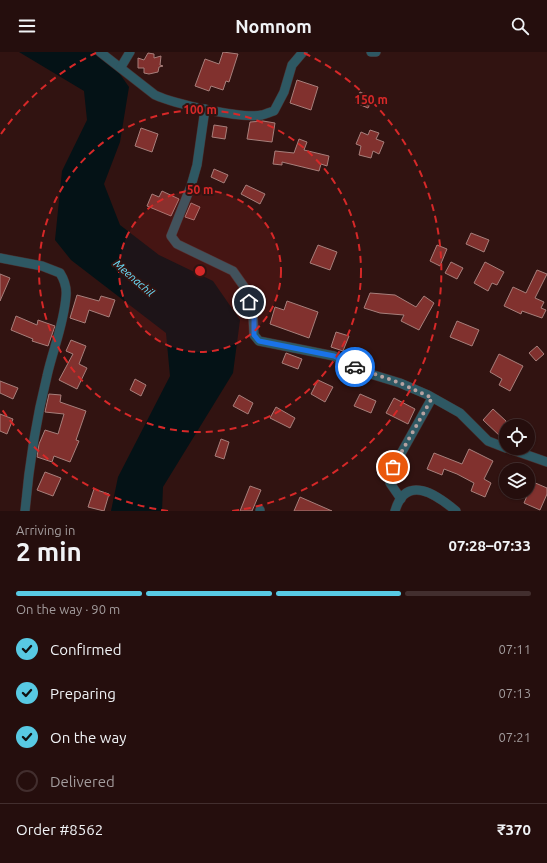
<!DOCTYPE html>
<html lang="en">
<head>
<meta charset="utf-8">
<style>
  body { margin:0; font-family:Ubuntu,sans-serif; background:#2d1716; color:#f1f3f6; height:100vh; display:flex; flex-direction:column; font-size:15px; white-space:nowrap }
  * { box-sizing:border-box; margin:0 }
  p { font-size:13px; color:#a39c9d }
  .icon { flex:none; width:22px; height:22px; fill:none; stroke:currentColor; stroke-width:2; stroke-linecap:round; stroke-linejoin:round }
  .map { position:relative; height:459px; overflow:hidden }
  .details { display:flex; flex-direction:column; background:#250e0d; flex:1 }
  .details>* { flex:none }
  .controls { position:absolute; left:499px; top:367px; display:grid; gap:8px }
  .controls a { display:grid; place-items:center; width:36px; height:36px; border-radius:50%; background:#250e0d; box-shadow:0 1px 3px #0004,0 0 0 1px #422e2e; font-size:20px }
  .pin { position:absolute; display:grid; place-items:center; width:34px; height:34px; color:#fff; margin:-17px; border:2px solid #fff; border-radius:50%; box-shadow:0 1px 4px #0007 }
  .courier { position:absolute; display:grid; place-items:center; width:40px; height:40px; margin:-20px; border:3px solid #1a73e8; border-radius:50%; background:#fff; color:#222; box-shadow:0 1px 5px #0007 }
  .headline em { font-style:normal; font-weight:700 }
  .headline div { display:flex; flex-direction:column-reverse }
  .headline { display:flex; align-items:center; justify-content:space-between; height:68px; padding:0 16px }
  h1 { font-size:26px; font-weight:700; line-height:30px }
  .bar { display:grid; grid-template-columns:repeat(4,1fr); gap:6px 4px; align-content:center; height:48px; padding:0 16px }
  .bar i { height:5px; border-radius:3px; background:#422e2e }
  .bar .selected { background:#58c9e3 }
  .bar p { grid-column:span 4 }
  .line { display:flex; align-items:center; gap:10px; padding:0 16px; border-top:1px solid #422e2e }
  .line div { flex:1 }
  ol { padding:0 16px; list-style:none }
  li { display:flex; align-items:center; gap:12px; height:44px }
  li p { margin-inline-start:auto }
  li .icon { padding:4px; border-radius:50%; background:#58c9e3; color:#111; stroke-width:4 }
  li:last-child { color:#a39c9d }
  li i { width:22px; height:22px; border:2px solid #422e2e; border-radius:50% }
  header { display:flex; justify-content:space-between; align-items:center; height:52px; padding:0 16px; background:#250e0d; font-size:18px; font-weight:700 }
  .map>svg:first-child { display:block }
  .water { fill:#041216 }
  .building { fill:#81312e; stroke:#a77f7b }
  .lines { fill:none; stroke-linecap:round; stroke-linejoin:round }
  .street-casing { stroke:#492d2c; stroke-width:10 }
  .street { stroke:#2e5863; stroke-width:9 }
  .done { stroke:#b6a2a1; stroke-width:4; stroke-dasharray:0 7.2 }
  .route { stroke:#1a73e8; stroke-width:5 }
  .ring { fill:none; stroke:#d62828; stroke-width:2; stroke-dasharray:7 5 }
  .labels { text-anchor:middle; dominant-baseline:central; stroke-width:4; stroke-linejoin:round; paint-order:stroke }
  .water-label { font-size:11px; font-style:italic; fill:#6be2ff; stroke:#311311 }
  .centre { fill:#d62828; stroke:#311311; stroke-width:2 }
  .ring-label { font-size:12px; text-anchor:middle; font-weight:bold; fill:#d62828; stroke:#311311; stroke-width:4; stroke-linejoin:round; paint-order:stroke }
</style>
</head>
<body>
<header><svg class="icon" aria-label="menu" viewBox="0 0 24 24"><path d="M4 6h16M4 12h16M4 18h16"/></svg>Nomnom<svg class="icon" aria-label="search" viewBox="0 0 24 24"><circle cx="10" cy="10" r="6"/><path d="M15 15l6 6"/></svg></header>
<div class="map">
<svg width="547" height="459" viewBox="0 0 547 459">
  <rect width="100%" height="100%" fill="#311311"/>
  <path class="water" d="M 19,0 L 94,0 L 113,12 L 129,35 L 120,90 L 104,132 L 120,173 L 159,203 L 213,229 L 240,268 L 233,321 L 163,435 L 162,459 L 111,459 L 118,425 L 170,324 L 166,281 L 71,208 L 55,188 L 62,119 L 87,68 L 84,39 Z"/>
  <g class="building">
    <path d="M 223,0 L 238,2 L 229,30 L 226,29 L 223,38 L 211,34 L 209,39 L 195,34 L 205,7 L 219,12 Z"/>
    <path d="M 148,1 L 154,2 L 154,6 L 161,4 L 160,13 L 163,14 L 159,15 L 158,20 L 149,22 L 144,21 L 144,16 L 138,16 L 138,6 L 144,8 Z"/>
    <path d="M 297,28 L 318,35 L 311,58 L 290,51 Z"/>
    <path d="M 360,40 L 373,46 L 368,56 L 356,51 Z"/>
    <path d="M 263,69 L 275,71 L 272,90 L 247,87 L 250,70 Z"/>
    <path d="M 214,73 L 227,75 L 225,87 L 212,85 Z"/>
    <path d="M 141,76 L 158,82 L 152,100 L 135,94 Z"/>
    <path d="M 370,78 L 379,81 L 376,87 L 384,90 L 379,102 L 373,99 L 371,106 L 359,103 L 361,94 L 356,92 L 361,80 L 368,83 Z"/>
    <path d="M 299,87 L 307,90 L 304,98 L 329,104 L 327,114 L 321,112 L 319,119 L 282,110 L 282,113 L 273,112 L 275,99 L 294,101 Z"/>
    <path d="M 214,117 L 228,123 L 224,131 L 211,125 Z"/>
    <path d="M 246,133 L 265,142 L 260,152 L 241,142 Z"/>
    <path d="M 162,139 L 179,147 L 171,164 L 147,154 L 152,142 L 159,145 Z"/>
    <path d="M 191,151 L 200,155 L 194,168 L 185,165 Z"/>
    <path d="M 471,181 L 489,188 L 484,200 L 466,192 Z"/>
    <path d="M 318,193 L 337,200 L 330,218 L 310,211 Z"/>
    <path d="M 437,193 L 447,197 L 440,214 L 430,209 Z"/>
    <path d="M 451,210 L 463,216 L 457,227 L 445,221 Z"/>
    <path d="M 485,210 L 504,220 L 497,233 L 492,231 L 488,239 L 474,231 Z"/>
    <path d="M 537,218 L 547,222 L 535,246 L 544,250 L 541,256 L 546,258 L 542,266 L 522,259 L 521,262 L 504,254 L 513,235 L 526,241 Z"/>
    <path d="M 0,222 L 10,226 L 0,249 Z"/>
    <path d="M 370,241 L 395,243 L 416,255 L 424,244 L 434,251 L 419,278 L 401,269 L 404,263 L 380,261 L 364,256 Z"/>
    <path d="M 77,243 L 99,249 L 101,244 L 115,248 L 109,265 L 89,258 L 85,271 L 70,266 Z"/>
    <path d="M 287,249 L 318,260 L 309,286 L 270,272 L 275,255 L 284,258 Z"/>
    <path d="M 16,264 L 37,273 L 38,268 L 55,274 L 48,294 L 32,289 L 33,287 L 11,278 Z"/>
    <path d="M 457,269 L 479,278 L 472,294 L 450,285 Z"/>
    <path d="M 336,280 L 349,284 L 343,299 L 331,295 Z"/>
    <path d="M 71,288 L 86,294 L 79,312 L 87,316 L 77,337 L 59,328 L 73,302 L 66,299 Z"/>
    <path d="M 537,294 L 544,302 L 536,309 L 529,301 Z"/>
    <path d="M 286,301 L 302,307 L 298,317 L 282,311 Z"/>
    <path d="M 499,302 L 523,314 L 510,339 L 499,333 L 502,327 L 490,320 Z"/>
    <path d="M 135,327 L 146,333 L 141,344 L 130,338 Z"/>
    <path d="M 318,328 L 333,335 L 325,350 L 311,342 Z"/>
    <path d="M 0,329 L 18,336 L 13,347 L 0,341 Z"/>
    <path d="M 49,342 L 61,343 L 60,350 L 86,359 L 76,388 L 79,389 L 70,410 L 54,404 L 52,410 L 37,405 L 39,392 L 45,378 L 58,382 L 64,362 L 45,360 Z"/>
    <path d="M 360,342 L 376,349 L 371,361 L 354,354 Z"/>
    <path d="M 239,343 L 253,351 L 248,362 L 233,354 Z"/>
    <path d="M 394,346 L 415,357 L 408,372 L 386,361 Z"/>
    <path d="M 276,355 L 295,366 L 290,376 L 270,366 Z"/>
    <path d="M 493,357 L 506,369 L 506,379 L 501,385 L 483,368 Z"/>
    <path d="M 0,362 L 13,367 L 7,382 L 0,379 Z"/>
    <path d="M 221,387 L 229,390 L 224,407 L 215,404 Z"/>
    <path d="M 469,397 L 493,409 L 484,427 L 491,431 L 485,445 L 471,439 L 474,431 L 457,422 L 444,417 L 442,423 L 427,417 L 434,401 L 462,412 Z"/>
    <path d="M 45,420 L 61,426 L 53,444 L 37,438 Z"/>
    <path d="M 533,430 L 547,436 L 547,442 L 540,458 L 524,451 Z"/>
    <path d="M 250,434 L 261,438 L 252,459 L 240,459 Z"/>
    <path d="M 94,437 L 109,442 L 104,459 L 88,455 Z"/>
    <path d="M 300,445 L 332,459 L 294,459 Z"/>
  </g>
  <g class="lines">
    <g class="street-casing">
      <g id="street">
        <path d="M 100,0 L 155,43 C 175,52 241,67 262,63 C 266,62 270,60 274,59 L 284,40 L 292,13 L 303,0"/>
        <path d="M 371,0 L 376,0"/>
        <path d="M 121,15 L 130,0"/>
        <path d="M 205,57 L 197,113 L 191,134 L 171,184 L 177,192 L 233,219 L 245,236 L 253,265 L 254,283 L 259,289 L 334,304 L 364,320 L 400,331 L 428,343 L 460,361 L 488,389 L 506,396"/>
        <path d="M 0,206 L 42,214 L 60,221 C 65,229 67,235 66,244 C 64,272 53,297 47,324 C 36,368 29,414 25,459"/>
        <path d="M 507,396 L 547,410"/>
        <path d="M 401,447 L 390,431 L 389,423 L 432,346"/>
        <path d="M 260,458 L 260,459"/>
        <path d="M 395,459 C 406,421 437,443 456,459"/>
      </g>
    </g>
    <use href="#street" class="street"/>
  </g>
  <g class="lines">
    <path class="done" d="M 355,315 L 400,331 L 432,346 L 393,415"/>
    <path class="route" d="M 249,250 L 254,265 L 254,283 L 259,289 L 334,304 L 355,315"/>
  </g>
  <circle cx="200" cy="219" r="81" fill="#d62828" fill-opacity=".12"/>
  <g class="ring">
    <circle cx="200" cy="219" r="81"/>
    <circle cx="200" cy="219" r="161"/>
    <path d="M168 459A242 242 0 0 1 1 356M1 82A242 242 0 0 1 96 1M304 1A242 242 0 0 1 232 459"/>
  </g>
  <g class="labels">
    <g class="water-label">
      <text transform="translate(134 226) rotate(41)">Meenachil</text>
    </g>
  </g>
  <circle cx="200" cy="219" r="6" class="centre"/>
  <g class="ring-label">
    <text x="371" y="52">150 m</text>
    <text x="200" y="62">100 m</text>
    <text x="200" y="142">50 m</text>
  </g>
</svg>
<div class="controls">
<a><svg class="icon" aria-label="locate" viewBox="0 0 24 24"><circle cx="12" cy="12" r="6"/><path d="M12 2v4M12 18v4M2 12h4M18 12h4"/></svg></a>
<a><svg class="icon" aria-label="layers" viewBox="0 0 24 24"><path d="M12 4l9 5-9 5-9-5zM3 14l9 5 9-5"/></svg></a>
</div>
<div class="pin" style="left:393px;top:415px;background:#ea580c"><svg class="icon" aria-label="bag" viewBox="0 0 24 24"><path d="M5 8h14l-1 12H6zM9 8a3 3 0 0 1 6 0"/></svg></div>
<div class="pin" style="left:249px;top:250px;background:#1f2937"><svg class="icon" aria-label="home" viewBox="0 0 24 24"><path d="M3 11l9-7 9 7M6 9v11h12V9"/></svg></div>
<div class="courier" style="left:355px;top:315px"><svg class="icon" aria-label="car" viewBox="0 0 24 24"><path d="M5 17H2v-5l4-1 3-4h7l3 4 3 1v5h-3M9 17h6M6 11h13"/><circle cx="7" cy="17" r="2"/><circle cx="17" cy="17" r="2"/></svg></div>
</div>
<section class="details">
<div class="headline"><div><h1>2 min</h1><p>Arriving in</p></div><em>07:28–07:33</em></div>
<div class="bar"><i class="selected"></i><i class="selected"></i><i class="selected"></i><i></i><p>On the way · 90 m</p></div>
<ol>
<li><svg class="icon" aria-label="check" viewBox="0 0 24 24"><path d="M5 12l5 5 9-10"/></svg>Confirmed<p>07:11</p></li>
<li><svg class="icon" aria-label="check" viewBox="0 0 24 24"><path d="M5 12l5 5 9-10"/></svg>Preparing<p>07:13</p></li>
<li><svg class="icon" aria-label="check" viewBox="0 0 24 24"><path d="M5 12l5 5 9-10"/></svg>On the way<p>07:21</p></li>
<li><i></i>Delivered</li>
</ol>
<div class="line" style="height:52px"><div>Order #8562</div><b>₹370</b></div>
</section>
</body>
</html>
